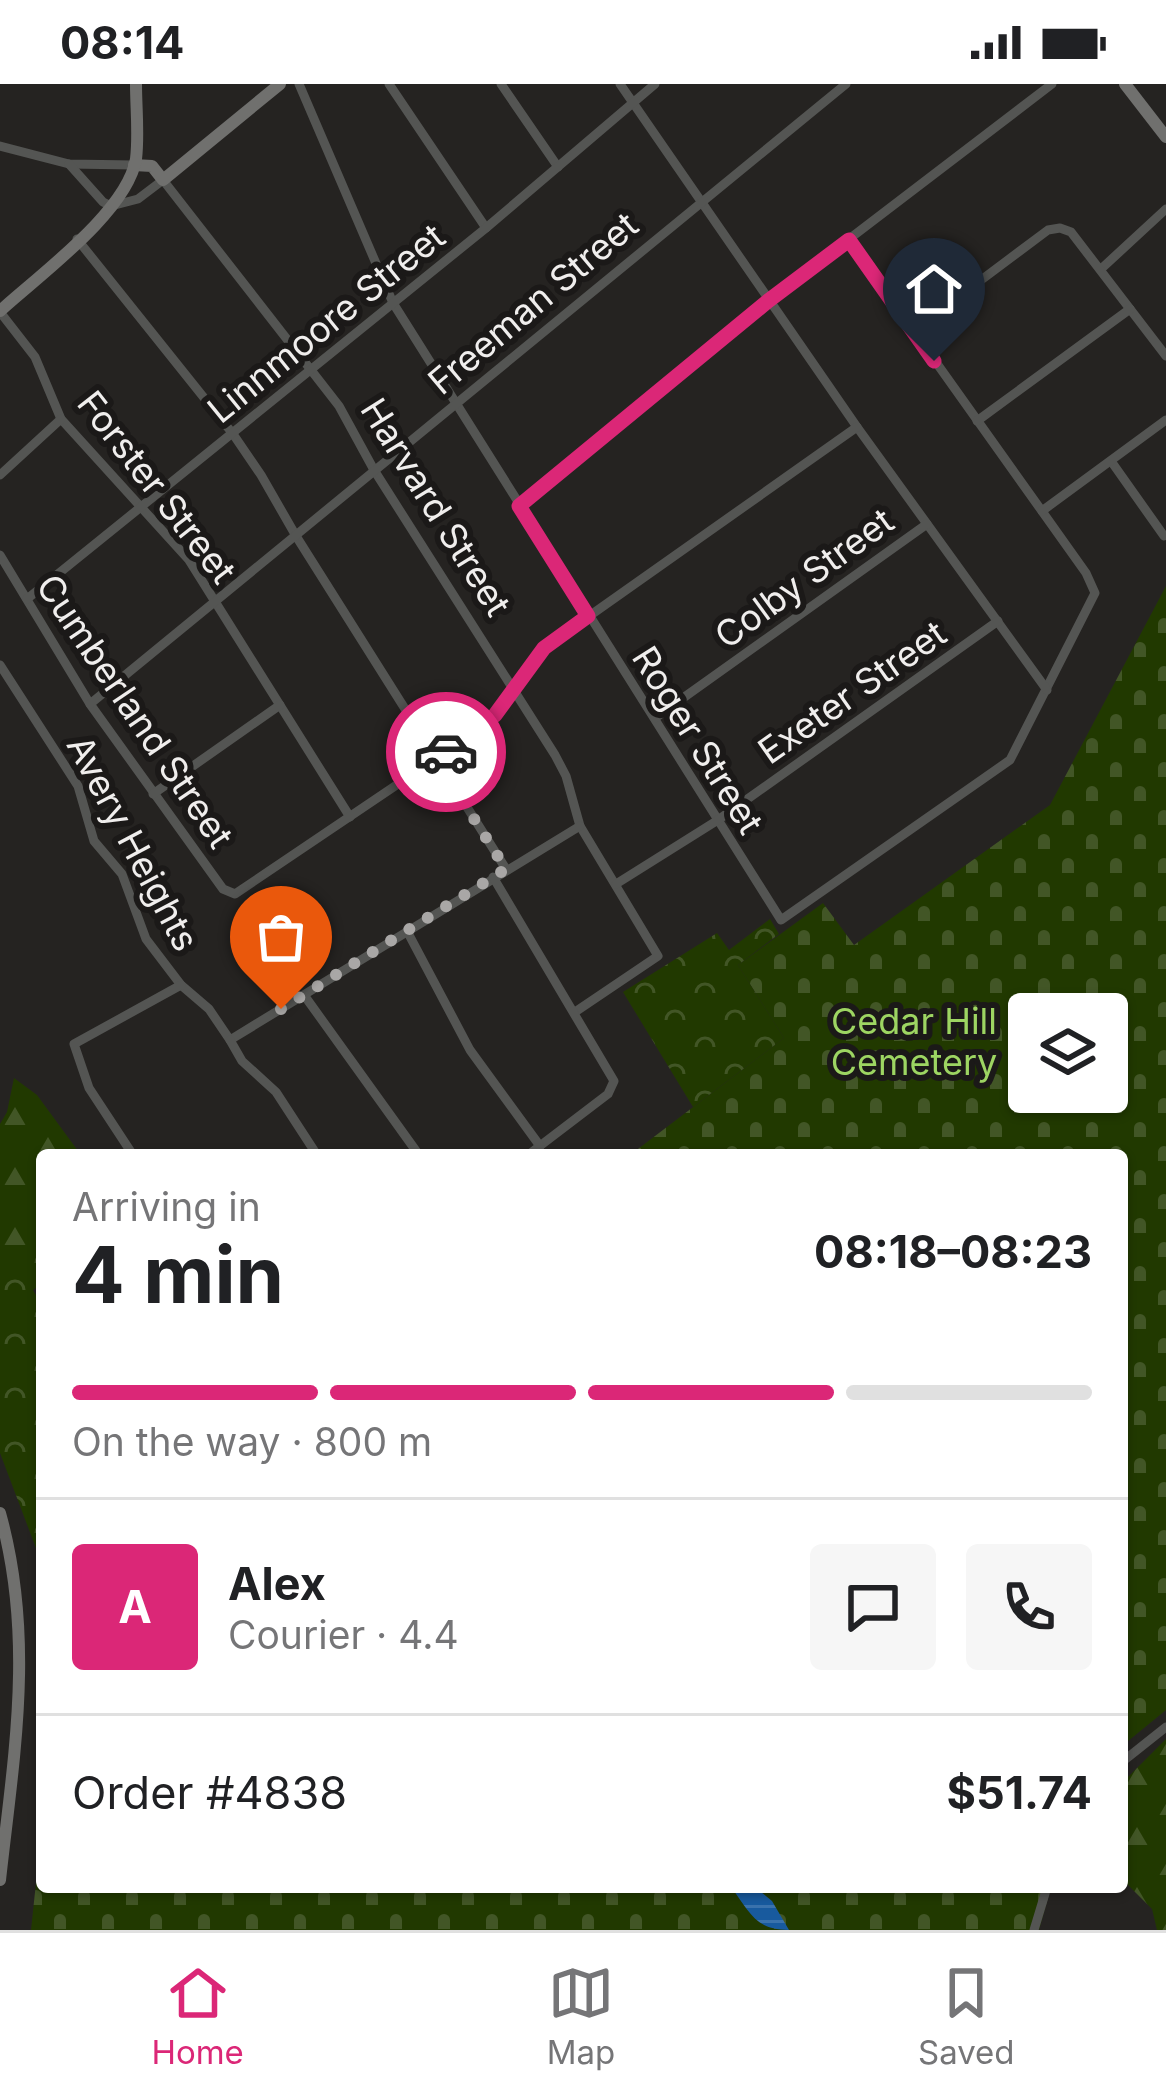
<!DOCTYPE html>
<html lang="en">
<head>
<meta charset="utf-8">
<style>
  body { margin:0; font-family:Inter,sans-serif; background:#f6f6f6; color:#202124; height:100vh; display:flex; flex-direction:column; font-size:45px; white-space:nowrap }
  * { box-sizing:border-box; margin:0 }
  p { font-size:39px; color:#757577 }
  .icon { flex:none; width:66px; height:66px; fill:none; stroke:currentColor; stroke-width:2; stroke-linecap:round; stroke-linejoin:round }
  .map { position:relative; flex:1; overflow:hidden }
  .sheet { position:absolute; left:36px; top:1065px; width:1092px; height:744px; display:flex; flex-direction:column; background:#fff; border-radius:12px; box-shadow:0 3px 9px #0004 }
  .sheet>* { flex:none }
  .controls { position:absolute; left:1008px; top:909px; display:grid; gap:24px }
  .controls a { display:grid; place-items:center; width:120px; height:120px; border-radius:12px; background:#fff; box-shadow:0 3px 9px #0004; font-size:60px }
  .pin { position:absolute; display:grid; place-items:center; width:102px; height:102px; color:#fff; margin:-123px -51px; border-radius:50% 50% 50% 0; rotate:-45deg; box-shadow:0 0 12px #0007 }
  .pin .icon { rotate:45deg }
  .courier { position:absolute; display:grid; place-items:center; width:120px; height:120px; margin:-60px; border:9px solid #db2777; border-radius:50%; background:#fff; color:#222; box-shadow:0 3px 15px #0007 }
  .summary em { font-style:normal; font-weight:700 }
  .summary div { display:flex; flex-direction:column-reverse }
  .summary { display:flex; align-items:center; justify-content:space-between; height:204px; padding:0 36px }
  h1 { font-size:78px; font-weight:700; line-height:90px }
  .bar { display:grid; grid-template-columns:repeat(4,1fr); gap:18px 12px; align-content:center; height:144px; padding:0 36px }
  .bar i { height:15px; border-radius:9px; background:#e0e0e0 }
  .bar .active { background:#db2777 }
  .bar p { grid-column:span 4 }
  .line { display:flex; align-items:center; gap:30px; padding:0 36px; border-top:3px solid #e0e0e0 }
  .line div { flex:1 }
  .round { display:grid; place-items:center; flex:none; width:126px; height:126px; border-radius:12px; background:#f6f6f6 }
  .status { display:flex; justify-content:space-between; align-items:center; height:84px; padding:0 60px; background:#fff; direction:ltr }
  .status svg { height:33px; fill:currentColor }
  .menu { display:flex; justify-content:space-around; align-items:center; height:168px; border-top:3px solid #e0e0e0; background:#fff; font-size:33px; color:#757577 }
  .menu a { display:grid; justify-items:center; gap:6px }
  .menu .active { color:#db2777 }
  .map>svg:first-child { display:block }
  .forest { fill:url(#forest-firs) }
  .cemetery { fill:url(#cemetery-stones); fill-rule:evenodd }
  .park { fill:url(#park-crowns) }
  .water { fill:url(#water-rules) }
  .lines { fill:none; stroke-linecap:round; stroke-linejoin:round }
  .minor { stroke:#545553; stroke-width:9 }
  .secondary { stroke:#70706e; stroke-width:12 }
  .done { stroke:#a9a7a6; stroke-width:12; stroke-dasharray:0 21.6 }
  .route { stroke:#db2777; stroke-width:15 }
  .labels { text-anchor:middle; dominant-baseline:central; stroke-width:12; stroke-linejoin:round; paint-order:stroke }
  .street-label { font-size:36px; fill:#f0eeed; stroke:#1b1918 }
  .park-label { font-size:36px; fill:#9dd562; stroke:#1b1918 }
</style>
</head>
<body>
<div class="status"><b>08:14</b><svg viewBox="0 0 49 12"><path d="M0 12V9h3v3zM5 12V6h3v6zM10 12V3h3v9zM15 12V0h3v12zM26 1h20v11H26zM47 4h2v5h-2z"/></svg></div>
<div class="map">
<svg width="1166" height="1846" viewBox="0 0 1166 1846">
  <defs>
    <pattern id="forest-firs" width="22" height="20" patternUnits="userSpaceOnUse" patternTransform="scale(3)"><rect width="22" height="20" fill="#213900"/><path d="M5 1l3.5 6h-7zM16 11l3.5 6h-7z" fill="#425626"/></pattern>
    <pattern id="cemetery-stones" width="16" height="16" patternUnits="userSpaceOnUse" patternTransform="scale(3)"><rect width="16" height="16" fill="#213900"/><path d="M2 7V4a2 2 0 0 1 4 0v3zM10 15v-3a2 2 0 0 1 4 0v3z" fill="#425626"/></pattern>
    <pattern id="park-crowns" width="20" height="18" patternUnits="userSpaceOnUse" patternTransform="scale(3)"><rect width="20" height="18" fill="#213900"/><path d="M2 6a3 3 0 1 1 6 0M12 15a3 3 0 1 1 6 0" fill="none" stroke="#425626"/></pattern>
    <pattern id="water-rules" width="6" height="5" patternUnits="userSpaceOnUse" patternTransform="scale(3)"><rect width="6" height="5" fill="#185a9e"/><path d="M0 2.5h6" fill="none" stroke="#3a72ac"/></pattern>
  </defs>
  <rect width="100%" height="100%" fill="#252321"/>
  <g class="forest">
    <path d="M 14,994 L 37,1011 L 81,1071 L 42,1071 L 42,1188 L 34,1197 L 0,1339 L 0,1040 L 7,1028 Z"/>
    <path d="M 1166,1655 L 1166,1846 L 1157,1846 L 1152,1825 L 1122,1795 L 1122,1699 Z"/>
  </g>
  <g class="cemetery">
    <path d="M 1166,502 L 1166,1626 L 1122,1662 L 1122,1071 L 630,1071 L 784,954 L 738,881 L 823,819 L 854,861 L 1050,721 ZM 1029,930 L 1107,930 L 1107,1008 L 1029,1008 Z"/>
    <path d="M 42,1742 L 42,1803 L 1051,1803 L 1039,1846 L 31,1846 Z"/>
  </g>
  <g class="park">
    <path d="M 770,835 L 779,850 L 738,881 L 784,954 L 693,1023 L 623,908 L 717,849 L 729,866 Z"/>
    <path d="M 42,1160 L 42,1200 L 33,1206 L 42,1222 L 42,1480 L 0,1369 L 0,1182 Z"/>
  </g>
  <path class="water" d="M 731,1803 L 755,1803 L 772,1817 L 789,1846 C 755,1846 750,1828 731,1803 Z"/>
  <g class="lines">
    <g class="minor">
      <path d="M 299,0 L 393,219 L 781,836 L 1010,676 L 1095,509 L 1086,489 L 849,156"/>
      <path d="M 389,0 L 486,144"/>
      <path d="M 501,0 L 558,83"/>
      <path d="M 620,0 L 857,343 L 1047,606"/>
      <path d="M 0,62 L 69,80 L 134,81"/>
      <path d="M 69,80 L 103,118 L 111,122 L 138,115 L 163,96 L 339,322 L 374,386 L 555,671 L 566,692 L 580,742 L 658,872 L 575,928"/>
      <path d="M 77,155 L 233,350 L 261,391 L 296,452 L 506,785"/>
      <path d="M 1101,185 L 1166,125"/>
      <path d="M 0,228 L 35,273 L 61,335 L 189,476 L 350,733"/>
      <path d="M 913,247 L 1048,146 L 1060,144 L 1071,148 L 1166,272"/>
      <path d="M 977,337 L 1130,225"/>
      <path d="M 1111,377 L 1164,452"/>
      <path d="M 0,391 L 61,335"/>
      <path d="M 519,422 L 768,217 L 1052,0"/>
      <path d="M 1042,427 L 1166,336"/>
      <path d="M 0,471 L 90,620 L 223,805 L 235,810 L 484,642 L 544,564 L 857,343"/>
      <path d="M 27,515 L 486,144 L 655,0"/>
      <path d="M 0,581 L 78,702 L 94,757 L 122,790 L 146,855 L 181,901 L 209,925 L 230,956 L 580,742"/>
      <path d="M 90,620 L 846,0"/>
      <path d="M 655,634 L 927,440"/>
      <path d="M 153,710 L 280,621"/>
      <path d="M 493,793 L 614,997 L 608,1010 L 528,1071"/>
      <path d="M 616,800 L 718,736 L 998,537"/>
      <path d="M 407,847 L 470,966 L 540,1062"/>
      <path d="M 304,911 L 419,1071"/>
      <path d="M 230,956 L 242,977 L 276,1008 L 317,1071"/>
      <path d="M 133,1071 L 89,1004 L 74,960 L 181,901"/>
      <path d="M 1122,1678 L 1166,1643"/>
      <path d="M 1034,1846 L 1047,1803"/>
    </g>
    <g class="secondary">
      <path d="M 1125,0 L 1166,53"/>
      <path d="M 134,81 L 152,82 L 163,96 L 280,0"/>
      <path d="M 0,227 C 38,192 127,128 136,75 C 139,51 136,24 136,0"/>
      <path d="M 0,1429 C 35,1555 14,1670 0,1796"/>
    </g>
  </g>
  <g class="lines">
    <path class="done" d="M 281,925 L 506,785 L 436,675 L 446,668"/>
    <path class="route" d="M 446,668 L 495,631 L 544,564 L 588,532 L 519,422 L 768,217 L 849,156 L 934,277"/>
  </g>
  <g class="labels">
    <g class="street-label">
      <text transform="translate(533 219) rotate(-40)">Freeman Street</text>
      <text transform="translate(326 239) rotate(-39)">Linnmoore Street</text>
      <text transform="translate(157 403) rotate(52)">Forster Street</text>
      <text transform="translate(436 423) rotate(58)">Harvard Street</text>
      <text transform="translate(804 494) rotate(-36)">Colby Street</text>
      <text transform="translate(852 608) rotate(-35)">Exeter Street</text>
      <text transform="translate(135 627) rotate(56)">Cumberland Street</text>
      <text transform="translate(698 656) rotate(58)">Roger Street</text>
      <text transform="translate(133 759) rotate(62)">Avery Heights</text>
    </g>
    <g class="park-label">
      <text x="914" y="937">Cedar Hill<tspan x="914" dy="41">Cemetery</tspan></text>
    </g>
  </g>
</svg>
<div class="controls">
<a><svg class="icon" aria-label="layers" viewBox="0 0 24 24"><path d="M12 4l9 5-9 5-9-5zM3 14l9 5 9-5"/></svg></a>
</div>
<div class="pin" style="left:281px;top:925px;background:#ea580c"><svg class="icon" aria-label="bag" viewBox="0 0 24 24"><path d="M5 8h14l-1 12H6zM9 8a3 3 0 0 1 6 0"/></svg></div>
<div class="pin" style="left:934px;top:277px;background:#1f2937"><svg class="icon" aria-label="home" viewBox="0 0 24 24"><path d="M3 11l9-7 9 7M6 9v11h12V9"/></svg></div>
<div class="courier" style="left:446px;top:668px"><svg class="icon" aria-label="car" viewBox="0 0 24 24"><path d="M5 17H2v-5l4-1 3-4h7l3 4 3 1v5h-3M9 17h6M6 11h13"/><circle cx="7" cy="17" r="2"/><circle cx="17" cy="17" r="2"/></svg></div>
<section class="sheet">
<div class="summary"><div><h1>4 min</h1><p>Arriving in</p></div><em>08:18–08:23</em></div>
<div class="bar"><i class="active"></i><i class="active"></i><i class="active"></i><i></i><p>On the way · 800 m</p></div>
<div class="line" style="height:216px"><b class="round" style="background:#db2777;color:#fff">A</b><div><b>Alex</b><p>Courier · 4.4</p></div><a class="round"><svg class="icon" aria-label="chat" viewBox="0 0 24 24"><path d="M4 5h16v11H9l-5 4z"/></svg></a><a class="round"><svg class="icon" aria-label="phone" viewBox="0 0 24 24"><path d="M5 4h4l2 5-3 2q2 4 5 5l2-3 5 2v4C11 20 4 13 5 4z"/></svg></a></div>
<div class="line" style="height:156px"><div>Order #4838</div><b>$51.74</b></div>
</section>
</div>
<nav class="menu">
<a class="active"><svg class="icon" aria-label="home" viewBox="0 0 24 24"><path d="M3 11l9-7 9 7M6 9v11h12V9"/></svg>Home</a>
<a><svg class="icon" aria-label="map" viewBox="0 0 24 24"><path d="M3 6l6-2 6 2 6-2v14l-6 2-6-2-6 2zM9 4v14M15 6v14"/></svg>Map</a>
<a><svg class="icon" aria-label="saved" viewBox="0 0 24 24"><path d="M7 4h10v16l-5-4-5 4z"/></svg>Saved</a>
</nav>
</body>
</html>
